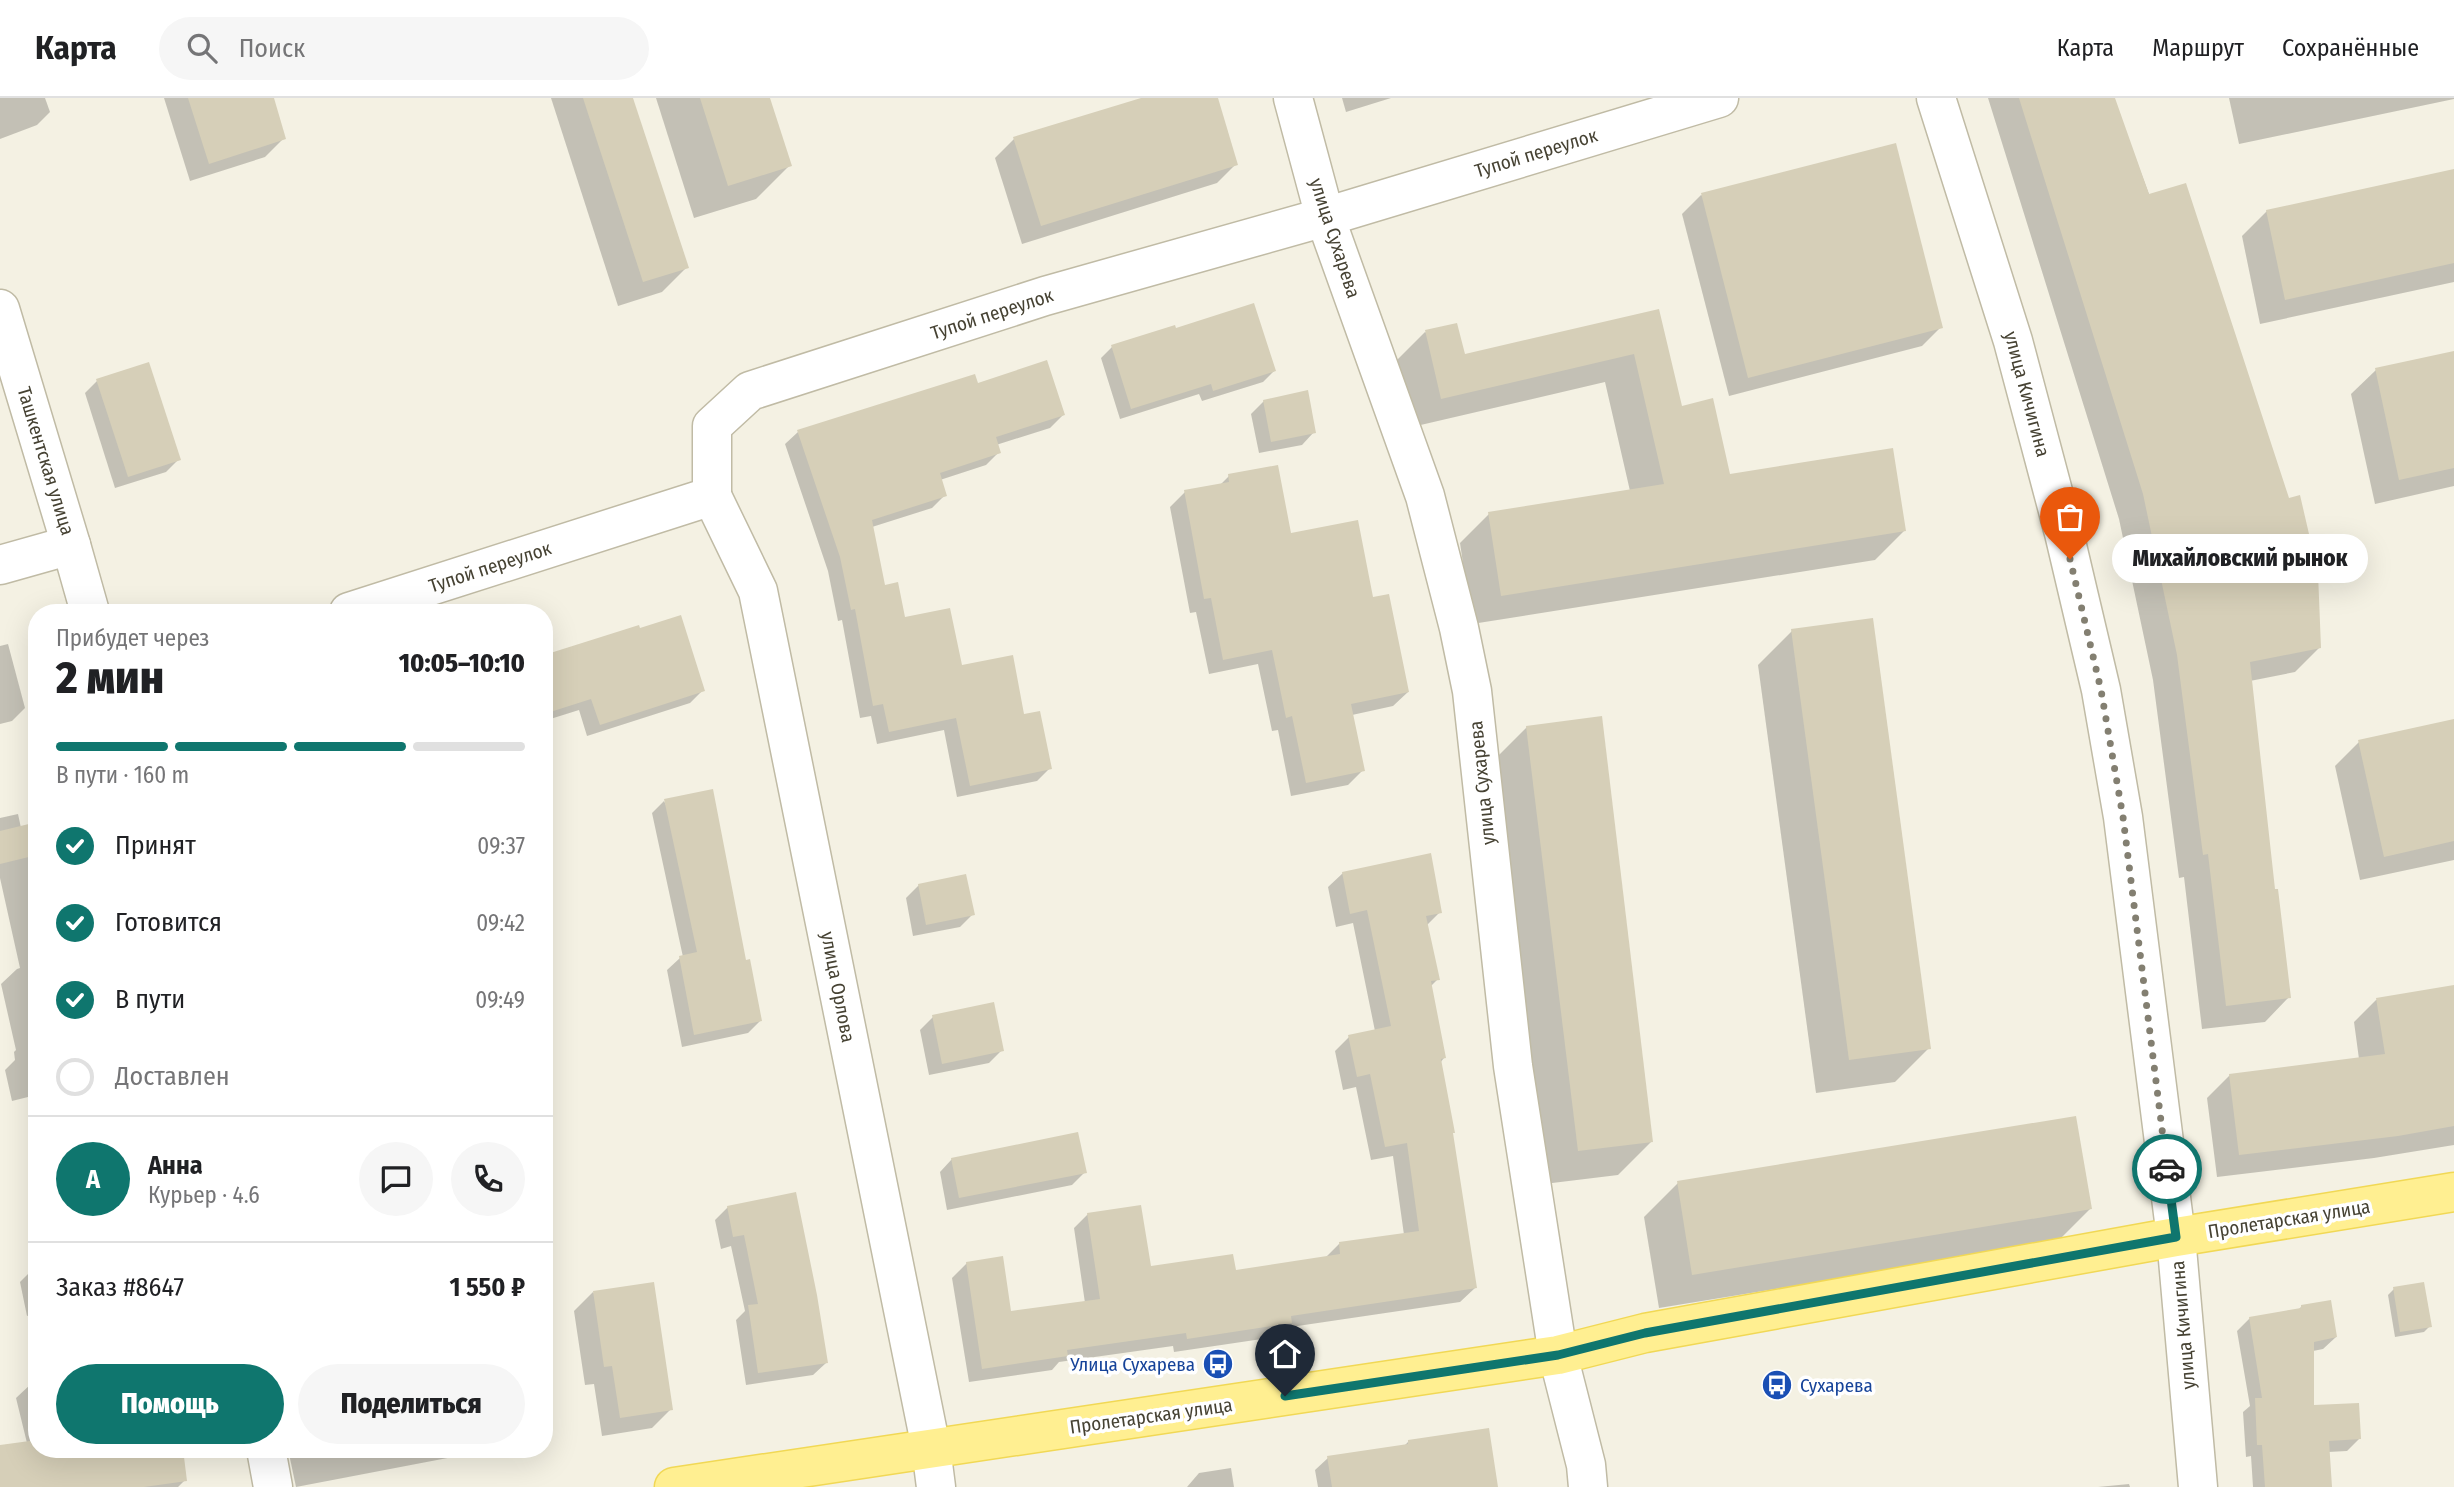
<!DOCTYPE html>
<html lang="ru">
<head>
<meta charset="utf-8">
<style>
  body { margin:0; font-family:"Fira Sans Condensed",sans-serif; background:#f6f6f6; color:#202124; height:100vh; display:flex; flex-direction:column; font-size:26px; white-space:nowrap }
  * { box-sizing:border-box; margin:0 }
  p { font-size:23px; color:#757577 }
  .icon { flex:none; width:38px; height:38px; fill:none; stroke:currentColor; stroke-width:2; stroke-linecap:round; stroke-linejoin:round }
  .map { position:relative; flex:1; overflow:hidden }
  .details { position:absolute; left:28px; top:506px; width:525px; height:854px; display:flex; flex-direction:column; background:#fff; border-radius:28px; box-shadow:0 7px 28px #0002 }
  .details>* { flex:none }
  .pin { position:absolute; display:grid; place-items:center; width:60px; height:60px; color:#fff; margin:-72px -30px; border-radius:50% 50% 50% 0; rotate:-45deg; box-shadow:0 0 7px #0007 }
  .pin .icon { rotate:45deg }
  .courier { position:absolute; display:grid; place-items:center; width:70px; height:70px; margin:-35px; border:5px solid #0f766e; border-radius:50%; background:#fff; color:#222; box-shadow:0 2px 9px #0007 }
  .bubble { position:absolute; height:49px; border-radius:24px; background:#fff; box-shadow:0 7px 28px #0002; font-size:23px; font-weight:800; line-height:49px; text-align:center }
  .overview em { font-style:normal; font-weight:800 }
  .overview div { display:flex; flex-direction:column-reverse }
  .overview { display:flex; align-items:center; justify-content:space-between; height:119px; padding:0 28px }
  h1 { font-size:46px; font-weight:800; line-height:52px }
  .bar { display:grid; grid-template-columns:repeat(4,1fr); gap:10px 7px; align-content:center; height:84px; padding:0 28px }
  .bar i { height:9px; border-radius:5px; background:#e0e0e0 }
  .bar .active { background:#0f766e }
  .bar p { grid-column:span 4 }
  .line { display:flex; align-items:center; gap:18px; padding:0 28px; border-top:2px solid #e0e0e0 }
  .line div { flex:1 }
  .round { display:grid; place-items:center; flex:none; width:74px; height:74px; border-radius:37px; background:#f6f6f6 }
  ol { padding:0 28px; list-style:none }
  li { display:flex; align-items:center; gap:21px; height:77px }
  li p { margin-inline-start:auto }
  li .icon { padding:7px; border-radius:50%; background:#0f766e; color:#fff; stroke-width:4 }
  li:last-child { color:#757577 }
  li i { width:38px; height:38px; border:4px solid #e0e0e0; border-radius:50% }
  .action { display:flex; gap:14px; margin-top:auto; padding:14px 28px }
  .action a { flex:1; height:80px; border-radius:42px; background:#0f766e; color:#fff; font-size:28px; font-weight:800; line-height:80px; text-align:center }
  .action a+a { background:#f6f6f6; color:#202124 }
  header { display:flex; align-items:center; gap:42px; box-sizing:border-box; height:98px; padding:0 35px; background:#fff; border-bottom:2px solid #e0e0e0 }
  header strong { font-size:33px }
  nav { display:flex; gap:38px; margin-inline-start:auto; font-size:24px }
  .search { width:490px; height:63px; background:#f6f6f6; display:flex; align-items:center; gap:18px; box-sizing:border-box; padding:0 24px; border-radius:38px; color:#757577; font-size:26px }
  .map>svg:first-child { display:block }
  .shadow { fill:#0003 }
  .building { fill:#d6cfb8 }
  .lines { fill:none; stroke-linecap:round; stroke-linejoin:round }
  .minor-casing { stroke:#c0bba5; stroke-width:41 }
  .major-casing { stroke:#f1d855; stroke-width:41 }
  .minor { stroke:#fff; stroke-width:38 }
  .major { stroke:#ffef91; stroke-width:38 }
  .done { stroke:#837f71; stroke-width:7; stroke-dasharray:0 12.6 }
  .route { stroke:#0f766e; stroke-width:9 }
  .labels { text-anchor:middle; dominant-baseline:central; stroke-width:7; stroke-linejoin:round; paint-order:stroke }
  .street-label { font-size:19px; fill:#464233; stroke:#fff }
  .transit-label { font-size:19px; fill:#164399; stroke:#fff; text-anchor:end }
</style>
</head>
<body>
<header>
<strong>Карта</strong>
<div class="search"><svg class="icon" aria-label="search" viewBox="0 0 24 24"><circle cx="10" cy="10" r="6"/><path d="M15 15l6 6"/></svg>Поиск</div>
<nav><a>Карта</a><a>Маршрут</a><a>Сохранённые</a></nav>
</header>
<div class="map">
<svg width="2454" height="1389" viewBox="0 0 2454 1389">
  <rect width="100%" height="100%" fill="#f4f1e3"/>
  <g class="shadow">
    <path d="M 0,0 L 45,0 L 50,14 L 37,27 L 0,41 Z"/>
    <path d="M 164,0 L 272,0 L 284,40 L 265,59 L 190,83 Z"/>
    <path d="M 551,0 L 632,0 L 687,169 L 662,194 L 618,208 Z"/>
    <path d="M 656,0 L 769,0 L 790,67 L 756,101 L 694,120 Z"/>
    <path d="M 1147,0 L 1216,0 L 1236,66 L 1217,85 L 1022,146 L 995,60 L 1014,41 Z"/>
    <path d="M 1342,0 L 1391,0 L 1346,14 Z"/>
    <path d="M 1988,0 L 2113,0 L 2319,550 L 2295,574 L 2250,583 L 2274,793 L 2289,899 L 2265,924 L 2202,931 L 2184,779 L 2179,780 L 2153,582 L 2119,421 Z"/>
    <path d="M 2229,0 L 2454,0 L 2454,1 L 2239,46 Z"/>
    <path d="M 2454,73 L 2454,184 L 2260,226 L 2242,138 L 2267,113 Z"/>
    <path d="M 1701,97 L 1941,229 L 1922,248 L 1729,298 L 1682,116 Z"/>
    <path d="M 1657,213 L 1680,310 L 1729,378 L 1904,433 L 1875,462 L 1472,526 L 1460,445 L 1489,416 L 1630,393 L 1605,284 L 1412,329 L 1396,263 L 1425,234 L 1463,258 Z"/>
    <path d="M 1112,249 L 1274,273 L 1263,284 L 1202,303 L 1199,296 L 1120,321 L 1101,260 Z"/>
    <path d="M 2454,255 L 2454,388 L 2375,406 L 2351,296 L 2376,272 Z"/>
    <path d="M 97,283 L 179,361 L 166,374 L 115,390 L 85,295 Z"/>
    <path d="M 977,287 L 1063,317 L 1050,330 L 996,347 L 999,354 L 986,367 L 940,382 L 945,397 L 932,410 L 872,429 L 884,489 L 904,522 L 1023,618 L 1050,670 L 1037,683 L 957,699 L 944,632 L 877,646 L 871,618 L 860,620 L 842,522 L 838,523 L 828,473 L 785,346 L 798,334 Z"/>
    <path d="M 1264,303 L 1314,334 L 1302,347 L 1259,355 L 1251,316 Z"/>
    <path d="M 1229,378 L 1289,438 L 1408,594 L 1393,608 L 1352,617 L 1363,672 L 1348,687 L 1291,698 L 1278,632 L 1272,633 L 1258,566 L 1209,576 L 1196,514 L 1190,515 L 1170,409 L 1185,394 L 1219,388 Z"/>
    <path d="M 1792,533 L 1929,950 L 1895,984 L 1816,995 L 1758,567 Z"/>
    <path d="M 8,546 L 25,610 L 12,623 L 0,626 L 0,548 Z"/>
    <path d="M 544,559 L 703,592 L 690,605 L 587,638 L 579,612 L 544,623 Z"/>
    <path d="M 2454,623 L 2454,762 L 2360,782 L 2335,668 L 2359,644 Z"/>
    <path d="M 1527,629 L 1651,1044 L 1618,1077 L 1544,1086 L 1493,663 Z"/>
    <path d="M 664,703 L 744,864 L 760,923 L 748,935 L 682,949 L 667,872 L 680,860 L 683,859 L 652,715 Z"/>
    <path d="M 18,716 L 21,730 L 37,726 L 37,1036 L 28,999 L 12,1003 L 5,972 L 15,962 L 14,954 L 16,952 L 1,886 L 17,871 L 20,870 L 0,780 L 0,720 Z"/>
    <path d="M 1343,775 L 1440,814 L 1426,828 L 1438,881 L 1430,889 L 1444,960 L 1440,965 L 1475,1190 L 1460,1204 L 1284,1230 L 1276,1239 L 1174,1254 L 1173,1248 L 1059,1264 L 1052,1272 L 969,1284 L 952,1180 L 967,1165 L 1010,1215 L 1085,1205 L 1074,1130 L 1088,1116 L 1149,1170 L 1235,1174 L 1325,1160 L 1339,1146 L 1404,1137 L 1393,1058 L 1371,1062 L 1356,989 L 1343,992 L 1335,953 L 1349,939 L 1375,933 L 1353,825 L 1336,829 L 1328,789 Z"/>
    <path d="M 919,787 L 973,816 L 960,829 L 913,838 L 906,800 Z"/>
    <path d="M 2454,889 L 2454,1047 L 2374,1060 L 2217,1079 L 2207,1000 L 2230,977 L 2359,961 L 2354,924 L 2376,902 Z"/>
    <path d="M 933,919 L 1002,952 L 989,965 L 929,977 L 920,932 Z"/>
    <path d="M 952,1061 L 1085,1074 L 1072,1087 L 947,1112 L 940,1074 Z"/>
    <path d="M 1678,1085 L 2090,1111 L 2056,1145 L 1659,1210 L 1644,1119 Z"/>
    <path d="M 728,1109 L 826,1265 L 813,1277 L 746,1287 L 736,1222 L 745,1213 L 731,1148 L 721,1151 L 715,1122 Z"/>
    <path d="M 35,1169 L 37,1169 L 37,1215 L 27,1218 L 20,1184 Z"/>
    <path d="M 2394,1191 L 2430,1228 L 2424,1234 L 2395,1239 L 2388,1197 Z"/>
    <path d="M 593,1194 L 671,1311 L 652,1330 L 602,1338 L 594,1286 L 585,1287 L 574,1213 Z"/>
    <path d="M 2301,1209 L 2336,1239 L 2323,1251 L 2313,1253 L 2313,1309 L 2359,1341 L 2347,1353 L 2328,1354 L 2330,1389 L 2253,1389 L 2251,1358 L 2246,1359 L 2243,1314 L 2250,1308 L 2237,1233 L 2250,1220 L 2298,1212 Z"/>
    <path d="M 37,1283 L 37,1351 L 181,1351 L 185,1382 L 178,1389 L 0,1389 L 0,1349 L 27,1345 L 16,1300 L 32,1285 Z"/>
    <path d="M 1408,1344 L 1496,1389 L 1318,1389 L 1315,1372 L 1328,1360 L 1403,1349 Z"/>
    <path d="M 288,1351 L 466,1351 L 458,1358 L 296,1389 Z"/>
    <path d="M 1231,1370 L 1234,1389 L 1187,1389 L 1199,1375 Z"/>
    <path d="M 2129,1386 L 2130,1389 L 2098,1389 Z"/>
  </g>
  <g class="building">
    <path d="M 188,0 L 274,0 L 286,41 L 209,66 Z"/>
    <path d="M 583,0 L 633,0 L 689,170 L 643,184 Z"/>
    <path d="M 700,0 L 770,0 L 792,68 L 728,88 Z"/>
    <path d="M 1141,0 L 1218,0 L 1238,67 L 1041,128 L 1013,39 Z"/>
    <path d="M 2019,0 L 2115,0 L 2149,96 L 2186,85 L 2289,400 L 2300,397 L 2318,475 L 2321,550 L 2250,564 L 2275,791 L 2278,791 L 2291,900 L 2226,908 L 2208,756 L 2203,757 L 2177,557 L 2143,396 Z"/>
    <path d="M 1896,45 L 1943,230 L 1748,280 L 1701,95 Z"/>
    <path d="M 2454,71 L 2454,165 L 2285,202 L 2266,112 Z"/>
    <path d="M 1254,205 L 1276,273 L 1213,293 L 1211,286 L 1131,311 L 1111,247 L 1175,227 L 1176,230 Z"/>
    <path d="M 1659,211 L 1682,308 L 1713,300 L 1730,376 L 1893,350 L 1906,433 L 1501,498 L 1488,414 L 1664,386 L 1634,256 L 1441,301 L 1425,232 L 1457,225 L 1465,256 Z"/>
    <path d="M 2454,253 L 2454,370 L 2399,382 L 2375,270 Z"/>
    <path d="M 1047,262 L 1065,317 L 996,339 L 1001,355 L 940,375 L 947,398 L 872,422 L 885,487 L 898,484 L 905,519 L 950,510 L 962,567 L 1013,557 L 1024,616 L 1040,613 L 1052,671 L 970,688 L 956,620 L 889,634 L 883,606 L 873,608 L 855,511 L 851,512 L 840,459 L 797,332 L 975,276 L 978,285 Z"/>
    <path d="M 149,264 L 181,362 L 128,379 L 96,281 Z"/>
    <path d="M 1308,292 L 1316,335 L 1271,344 L 1263,302 Z"/>
    <path d="M 1278,367 L 1291,435 L 1358,422 L 1373,499 L 1389,496 L 1409,594 L 1351,606 L 1365,673 L 1306,685 L 1292,618 L 1286,620 L 1272,552 L 1223,562 L 1211,500 L 1204,501 L 1184,392 L 1229,384 L 1228,376 Z"/>
    <path d="M 681,517 L 705,593 L 600,627 L 591,601 L 544,616 L 544,557 L 639,527 L 640,530 Z"/>
    <path d="M 1873,520 L 1931,951 L 1849,962 L 1791,531 Z"/>
    <path d="M 1602,618 L 1653,1044 L 1578,1053 L 1526,628 Z"/>
    <path d="M 2454,621 L 2454,743 L 2384,759 L 2358,642 Z"/>
    <path d="M 713,691 L 746,862 L 750,861 L 762,923 L 694,937 L 679,858 L 697,854 L 664,701 Z"/>
    <path d="M 37,724 L 37,757 L 0,766 L 0,733 Z"/>
    <path d="M 1431,755 L 1442,815 L 1426,818 L 1440,882 L 1431,883 L 1446,960 L 1441,961 L 1455,1035 L 1453,1035 L 1477,1190 L 1291,1218 L 1292,1225 L 1187,1241 L 1186,1235 L 1067,1252 L 1068,1258 L 982,1271 L 966,1164 L 1003,1158 L 1011,1213 L 1100,1201 L 1087,1115 L 1141,1107 L 1151,1168 L 1233,1156 L 1236,1172 L 1340,1156 L 1339,1144 L 1419,1133 L 1407,1045 L 1385,1049 L 1370,976 L 1357,979 L 1348,937 L 1391,928 L 1367,812 L 1350,816 L 1342,774 Z"/>
    <path d="M 966,776 L 975,817 L 926,827 L 918,786 Z"/>
    <path d="M 2454,887 L 2454,1028 L 2398,1038 L 2239,1057 L 2229,976 L 2385,956 L 2376,900 Z"/>
    <path d="M 994,904 L 1004,953 L 942,966 L 932,917 Z"/>
    <path d="M 2076,1018 L 2092,1111 L 1692,1177 L 1677,1083 Z"/>
    <path d="M 1078,1034 L 1087,1075 L 959,1100 L 951,1060 Z"/>
    <path d="M 796,1094 L 817,1197 L 828,1265 L 758,1275 L 748,1207 L 758,1206 L 744,1137 L 733,1139 L 727,1108 Z"/>
    <path d="M 654,1184 L 673,1312 L 620,1320 L 612,1268 L 604,1269 L 593,1193 Z"/>
    <path d="M 2424,1184 L 2432,1229 L 2400,1234 L 2393,1189 Z"/>
    <path d="M 2331,1202 L 2337,1239 L 2314,1244 L 2314,1307 L 2359,1305 L 2361,1341 L 2329,1343 L 2332,1389 L 2265,1389 L 2262,1347 L 2257,1347 L 2255,1300 L 2262,1300 L 2249,1219 L 2301,1210 L 2301,1207 Z"/>
    <path d="M 1489,1330 L 1498,1389 L 1332,1389 L 1327,1358 L 1408,1346 L 1408,1342 Z"/>
    <path d="M 37,1342 L 37,1351 L 183,1351 L 187,1383 L 144,1389 L 0,1389 L 0,1347 Z"/>
  </g>
  <g class="lines">
    <g class="minor-casing">
      <g id="minor">
        <path d="M 1293,0 L 1325,119 L 1425,398 L 1459,530 L 1472,593 L 1513,968 L 1558,1257 L 1586,1367 L 1588,1389"/>
        <path d="M 1936,0 L 2013,243 L 2064,435 L 2101,592 L 2123,719 L 2176,1139 L 2198,1389"/>
        <path d="M 0,211 L 71,447 L 90,514"/>
        <path d="M 712,398 L 758,493 L 931,1350 L 936,1389"/>
        <path d="M 0,467 L 71,447"/>
        <path d="M 349,514 L 712,398 L 712,328 L 750,293 L 1045,198 L 1325,119 L 1719,0"/>
        <path d="M 266,1351 L 273,1389"/>
      </g>
    </g>
    <g class="major-casing">
      <path id="major" d="M 674,1389 L 1558,1257 L 1645,1235 L 2176,1139 L 2454,1094"/>
    </g>
    <use href="#minor" class="minor"/>
    <use href="#major" class="major"/>
  </g>
  <g class="lines">
    <path class="done" d="M 2070,461 L 2101,592 L 2123,719 L 2167,1071"/>
    <path class="route" d="M 1285,1298 L 1558,1257 L 1645,1235 L 2176,1139 L 2167,1071"/>
  </g>
  <defs>
    <g id="bus-disc" transform="scale(1.575)"><circle r="9.5" fill="#1a4fb4" stroke="#fff"/><path d="M-5-6H5V4H4V6H2V4H-2V6H-4V4H-5ZM-3.5-4V0h7V-4ZM-3.5 1.2v1.5H-2V1.2ZM2 1.2v1.5H3.5V1.2Z" fill="#fff"/></g>
  </defs>
  <g fill-rule="evenodd">
    <use href="#bus-disc" x="1218" y="1266"/>
    <use href="#bus-disc" x="1777" y="1287"/>
  </g>
  <g class="labels">
    <g class="street-label">
      <text transform="translate(1536 55) rotate(-17)">Тупой переулок</text>
      <text transform="translate(1335 140) rotate(72)">улица Сухарева</text>
      <text transform="translate(992 216) rotate(-18)">Тупой переулок</text>
      <text transform="translate(2027 296) rotate(75)">улица Кичигина</text>
      <text transform="translate(46 363) rotate(73)">Ташкентская улица</text>
      <text transform="translate(490 469) rotate(-18)">Тупой переулок</text>
      <text transform="translate(1482 685) rotate(-96)">улица Сухарева</text>
      <text transform="translate(838 889) rotate(79)">улица Орлова</text>
      <text transform="translate(2289 1121) rotate(-9)">Пролетарская улица</text>
      <text transform="translate(2183 1227) rotate(-95)">улица Кичигина</text>
      <text transform="translate(1151 1318) rotate(-8)">Пролетарская улица</text>
    </g>
    <g class="transit-label">
      <text x="1195" y="1266">Улица Сухарева</text>
      <text x="1800" y="1287" text-anchor="start">Сухарева</text>
    </g>
  </g>
</svg>
<div class="pin" style="left:2070px;top:461px;background:#ea580c"><svg class="icon" aria-label="bag" viewBox="0 0 24 24"><path d="M5 8h14l-1 12H6zM9 8a3 3 0 0 1 6 0"/></svg></div>
<div class="pin" style="left:1285px;top:1298px;background:#1f2937"><svg class="icon" aria-label="home" viewBox="0 0 24 24"><path d="M3 11l9-7 9 7M6 9v11h12V9"/></svg></div>
<div class="courier" style="left:2167px;top:1071px"><svg class="icon" aria-label="car" viewBox="0 0 24 24"><path d="M5 17H2v-5l4-1 3-4h7l3 4 3 1v5h-3M9 17h6M6 11h13"/><circle cx="7" cy="17" r="2"/><circle cx="17" cy="17" r="2"/></svg></div>
<div class="bubble" style="left:2112px;top:436px;width:256px">Михайловский рынок</div>
<section class="details">
<div class="overview"><div><h1>2 мин</h1><p>Прибудет через</p></div><em>10:05–10:10</em></div>
<div class="bar"><i class="active"></i><i class="active"></i><i class="active"></i><i></i><p>В пути · 160 m</p></div>
<ol>
<li><svg class="icon" aria-label="check" viewBox="0 0 24 24"><path d="M5 12l5 5 9-10"/></svg>Принят<p>09:37</p></li>
<li><svg class="icon" aria-label="check" viewBox="0 0 24 24"><path d="M5 12l5 5 9-10"/></svg>Готовится<p>09:42</p></li>
<li><svg class="icon" aria-label="check" viewBox="0 0 24 24"><path d="M5 12l5 5 9-10"/></svg>В пути<p>09:49</p></li>
<li><i></i>Доставлен</li>
</ol>
<div class="line" style="height:126px"><b class="round" style="background:#0f766e;color:#fff">А</b><div><b>Анна</b><p>Курьер · 4.6</p></div><a class="round"><svg class="icon" aria-label="chat" viewBox="0 0 24 24"><path d="M4 5h16v11H9l-5 4z"/></svg></a><a class="round"><svg class="icon" aria-label="phone" viewBox="0 0 24 24"><path d="M5 4h4l2 5-3 2q2 4 5 5l2-3 5 2v4C11 20 4 13 5 4z"/></svg></a></div>
<div class="line" style="height:91px"><div>Заказ #8647</div><b>1 550 ₽</b></div>
<div class="action"><a>Помощь</a><a>Поделиться</a></div>
</section>
</div>
</body>
</html>
